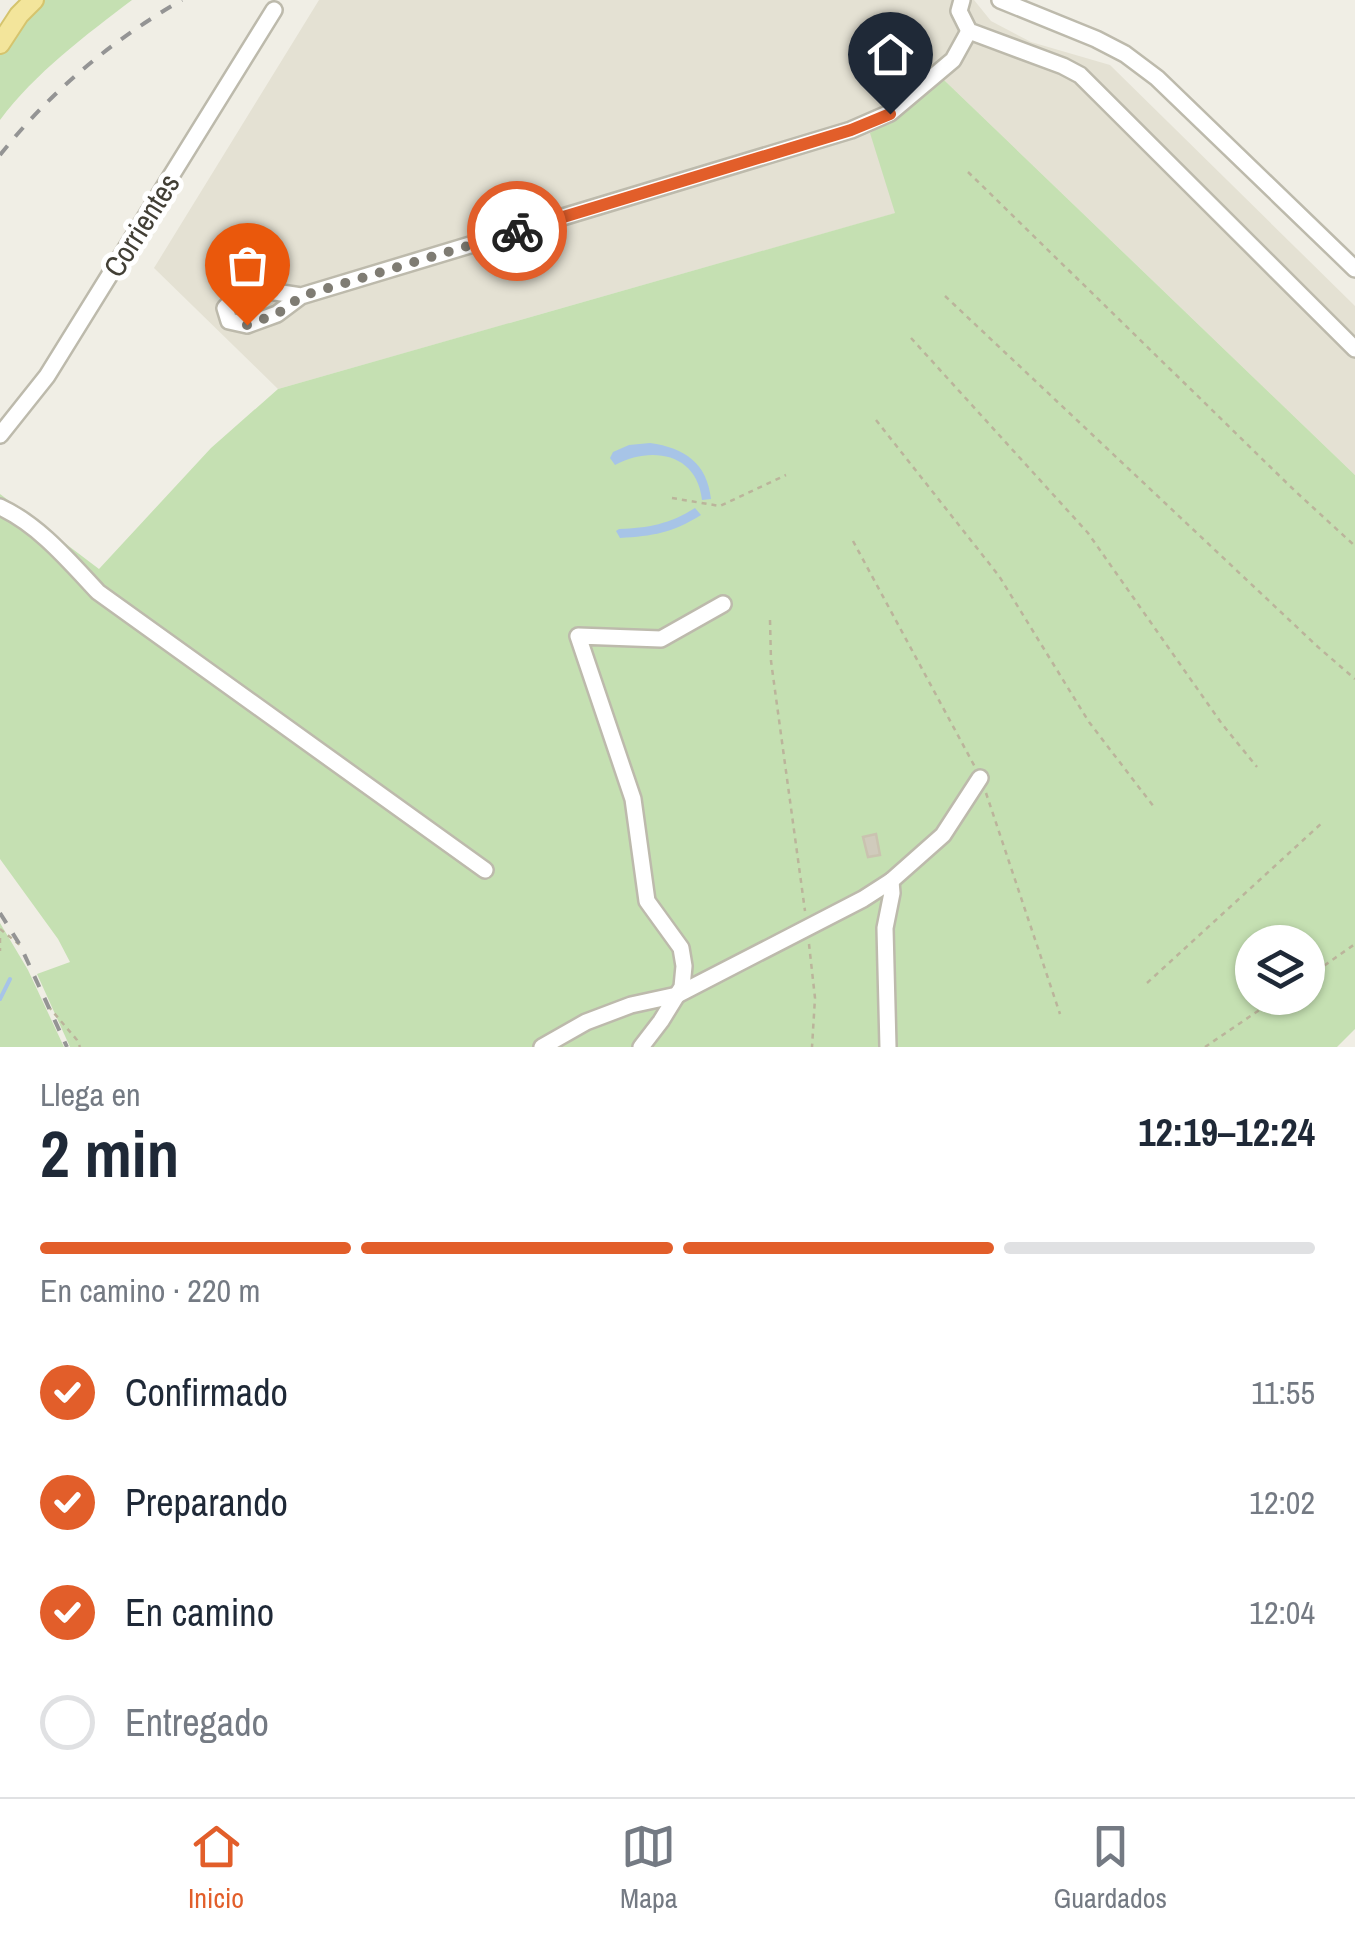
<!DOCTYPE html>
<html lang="es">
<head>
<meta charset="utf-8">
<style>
  body { margin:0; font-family:"Archivo Narrow",sans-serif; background:#f6f6f7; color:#1f2937; height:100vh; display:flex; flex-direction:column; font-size:38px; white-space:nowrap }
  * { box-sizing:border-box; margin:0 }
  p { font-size:32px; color:#747a83 }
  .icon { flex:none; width:55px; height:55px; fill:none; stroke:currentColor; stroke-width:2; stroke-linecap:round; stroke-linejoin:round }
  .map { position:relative; height:1047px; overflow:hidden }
  .panel { display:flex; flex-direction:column; background:#fff; flex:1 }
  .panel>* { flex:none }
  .controls { position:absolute; left:1235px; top:925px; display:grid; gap:20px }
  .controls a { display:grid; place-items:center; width:90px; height:90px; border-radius:50%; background:#fff; box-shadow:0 2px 8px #0004; font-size:50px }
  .pin { position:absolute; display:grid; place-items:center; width:85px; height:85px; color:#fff; margin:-102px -42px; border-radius:50% 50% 50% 0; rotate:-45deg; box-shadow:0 0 10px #0007 }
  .pin .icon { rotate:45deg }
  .courier { position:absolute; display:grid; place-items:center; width:100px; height:100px; margin:-50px; border:8px solid #e25e2a; border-radius:50%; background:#fff; color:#222; box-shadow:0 2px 12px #0007 }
  .overview em { font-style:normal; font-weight:700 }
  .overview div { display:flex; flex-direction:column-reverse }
  .overview { display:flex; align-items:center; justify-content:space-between; height:170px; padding:0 40px }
  h1 { font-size:65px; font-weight:700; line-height:75px }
  .bar { display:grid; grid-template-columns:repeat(4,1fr); gap:15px 10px; align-content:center; height:120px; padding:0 40px }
  .bar i { height:12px; border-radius:8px; background:#e0e1e3 }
  .bar .selected { background:#e25e2a }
  .bar p { grid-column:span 4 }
  ol { padding:0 40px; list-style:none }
  li { display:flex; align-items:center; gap:30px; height:110px }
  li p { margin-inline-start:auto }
  li .icon { padding:10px; border-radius:50%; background:#e25e2a; color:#fff; stroke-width:4 }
  li:last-child { color:#747a83 }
  li i { width:55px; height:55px; border:5px solid #e0e1e3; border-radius:50% }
  .menu { display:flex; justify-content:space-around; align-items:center; height:140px; border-top:2px solid #e0e1e3; background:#fff; font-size:28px; color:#747a83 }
  .menu a { display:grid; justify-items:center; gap:5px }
  .menu .selected { color:#e25e2a }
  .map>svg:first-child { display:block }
  .residential { fill:#e4e1d3 }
  .green { fill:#c5e0b2; fill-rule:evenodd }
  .water { fill:#a7c4e7 }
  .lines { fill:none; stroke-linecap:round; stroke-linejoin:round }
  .stream { stroke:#a7c4e7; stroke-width:4 }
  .building { fill:#d0cbbc; stroke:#cac3b0; stroke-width:2.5 }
  .minor-casing { stroke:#bdbaac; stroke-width:20 }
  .major-casing { stroke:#d5c46e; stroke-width:22 }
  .path { stroke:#bbb49b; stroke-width:2.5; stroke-dasharray:5 5; stroke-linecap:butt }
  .minor { stroke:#fff; stroke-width:15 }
  .major { stroke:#f3e59b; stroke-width:18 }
  .rail { stroke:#949494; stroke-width:4; stroke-dasharray:12 12; stroke-linecap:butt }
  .done { stroke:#7f7c73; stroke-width:10; stroke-dasharray:0 18 }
  .route { stroke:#e25e2a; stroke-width:12 }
  .labels { text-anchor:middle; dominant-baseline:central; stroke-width:10; stroke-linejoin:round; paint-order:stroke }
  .street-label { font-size:30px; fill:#423f35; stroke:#fff }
</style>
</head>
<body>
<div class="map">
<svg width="1355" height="1047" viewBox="0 0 1355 1047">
  <rect width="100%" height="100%" fill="#f0eee5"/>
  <path class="residential" d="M 319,0 L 974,0 L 991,21 L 1031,42 L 1110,65 L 1355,306 L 1355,475 L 944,80 L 881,128 L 896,213 L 278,389 L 154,268 Z"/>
  <g class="green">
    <path d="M 42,0 L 132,0 C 86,35 35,73 0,120 L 0,47 Z"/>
    <path d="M 944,80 L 1355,475 L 1355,1029 L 1337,1047 L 70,1047 L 37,974 L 70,962 L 58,939 L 0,859 L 0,494 L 99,569 L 211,448 L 278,389 L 895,213 L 870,133 L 898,117 ZM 1252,942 L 1308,942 L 1308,998 L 1252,998 Z"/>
    <path d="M 0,923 L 28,970 L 64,1047 L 0,1047 Z"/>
  </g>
  <g class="water">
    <path d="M 650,443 C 685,448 707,463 711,499 L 702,500 C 697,452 650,446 615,465 L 610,458 L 613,452 L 629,445 Z"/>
    <path d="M 695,508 L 701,515 C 672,533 653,536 620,538 L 616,531 L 619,529 C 648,528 670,524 695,508 Z"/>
  </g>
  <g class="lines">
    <path class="stream" d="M 0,999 L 10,979"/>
  </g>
  <path class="building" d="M 876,834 L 880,855 L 868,857 L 863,837 Z"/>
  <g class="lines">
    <g class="minor-casing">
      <g id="minor">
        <path d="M 962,0 L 959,11 L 969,31 L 1063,66 L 1080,75 L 1355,349"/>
        <path d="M 1000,0 L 1096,39 L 1125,54 L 1157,78 L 1355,269"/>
        <path d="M 301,296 L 262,290 L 238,294 L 225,308 L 229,321 L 247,325 L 277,314 L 301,296 L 851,130 L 890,113 L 953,60 L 969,31"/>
        <path d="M 0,435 L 47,376 L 274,10"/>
        <path d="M 0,507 C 39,525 69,561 98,592 L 485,870"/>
        <path d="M 542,1047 L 586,1022 L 631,1005 L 677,995 L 863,899 L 891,881 L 943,835 L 980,778"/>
        <path d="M 641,1047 L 661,1021 L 682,987 L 684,966 L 681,948 L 647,901 L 633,799 L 578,636 L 661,639 L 723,604"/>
        <path d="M 888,1047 L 885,928 L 892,893 L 891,881"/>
      </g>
    </g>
    <g class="major-casing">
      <path id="major" d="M 0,44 L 19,15 L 34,0"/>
    </g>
    <g class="path">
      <path d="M 968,172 L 1295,491 L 1355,546"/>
      <path d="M 945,296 L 1318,647 L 1355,679"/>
      <path d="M 911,338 L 1088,533 L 1222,724 L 1257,767"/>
      <path d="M 876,420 L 999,576 L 1089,722 L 1154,807"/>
      <path d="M 672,498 L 720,506 L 786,475"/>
      <path d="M 853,541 L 975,767"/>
      <path d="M 770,620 L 771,661 L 805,911"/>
      <path d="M 986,793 L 1060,1014"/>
      <path d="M 0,929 L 20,945"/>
      <path d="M 0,938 L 0,951"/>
      <path d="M 809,944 L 815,998 L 812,1047"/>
      <path d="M 1308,977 L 1355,944"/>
      <path d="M 1147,983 L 1324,821"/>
      <path d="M 48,1006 L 77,1040 L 80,1047"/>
      <path d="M 1205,1047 L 1277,998"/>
    </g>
    <use href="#minor" class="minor"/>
    <use href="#major" class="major"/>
    <g class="rail">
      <path d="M 0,155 C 50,92 112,40 182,0"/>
      <path d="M 0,913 L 20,945 L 67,1047"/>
    </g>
  </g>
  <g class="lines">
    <path class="done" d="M 247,325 L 277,314 L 302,296 L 517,231"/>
    <path class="route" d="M 517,231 L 851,130 L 890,114"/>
  </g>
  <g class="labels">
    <g class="street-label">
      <text transform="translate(141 225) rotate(-58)">Corrientes</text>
    </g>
  </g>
</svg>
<div class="controls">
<a><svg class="icon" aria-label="layers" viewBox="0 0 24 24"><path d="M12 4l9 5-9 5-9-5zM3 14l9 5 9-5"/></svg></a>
</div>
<div class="pin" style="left:247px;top:325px;background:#ea580c"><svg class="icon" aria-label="bag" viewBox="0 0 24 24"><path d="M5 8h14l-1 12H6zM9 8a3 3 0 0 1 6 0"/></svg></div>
<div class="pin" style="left:890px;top:114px;background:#1f2937"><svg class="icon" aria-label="home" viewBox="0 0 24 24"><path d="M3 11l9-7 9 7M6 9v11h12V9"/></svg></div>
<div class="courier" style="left:517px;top:231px"><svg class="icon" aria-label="bike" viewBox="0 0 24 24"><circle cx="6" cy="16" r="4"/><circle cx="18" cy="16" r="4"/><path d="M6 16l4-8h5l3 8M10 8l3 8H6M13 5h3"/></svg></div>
</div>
<section class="panel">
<div class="overview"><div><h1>2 min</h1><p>Llega en</p></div><em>12:19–12:24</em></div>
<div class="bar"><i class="selected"></i><i class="selected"></i><i class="selected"></i><i></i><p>En camino · 220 m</p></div>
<ol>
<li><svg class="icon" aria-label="check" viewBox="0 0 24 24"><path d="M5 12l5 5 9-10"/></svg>Confirmado<p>11:55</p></li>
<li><svg class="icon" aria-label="check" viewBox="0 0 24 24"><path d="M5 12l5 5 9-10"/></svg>Preparando<p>12:02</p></li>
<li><svg class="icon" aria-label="check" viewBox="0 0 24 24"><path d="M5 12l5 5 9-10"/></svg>En camino<p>12:04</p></li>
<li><i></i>Entregado</li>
</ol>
</section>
<nav class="menu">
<a class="selected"><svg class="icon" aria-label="home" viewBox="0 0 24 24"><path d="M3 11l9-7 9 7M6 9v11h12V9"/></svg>Inicio</a>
<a><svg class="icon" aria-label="map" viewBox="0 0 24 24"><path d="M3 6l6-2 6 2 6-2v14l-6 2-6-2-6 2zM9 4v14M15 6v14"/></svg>Mapa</a>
<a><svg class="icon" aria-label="saved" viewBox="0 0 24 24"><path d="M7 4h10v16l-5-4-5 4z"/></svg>Guardados</a>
</nav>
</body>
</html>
